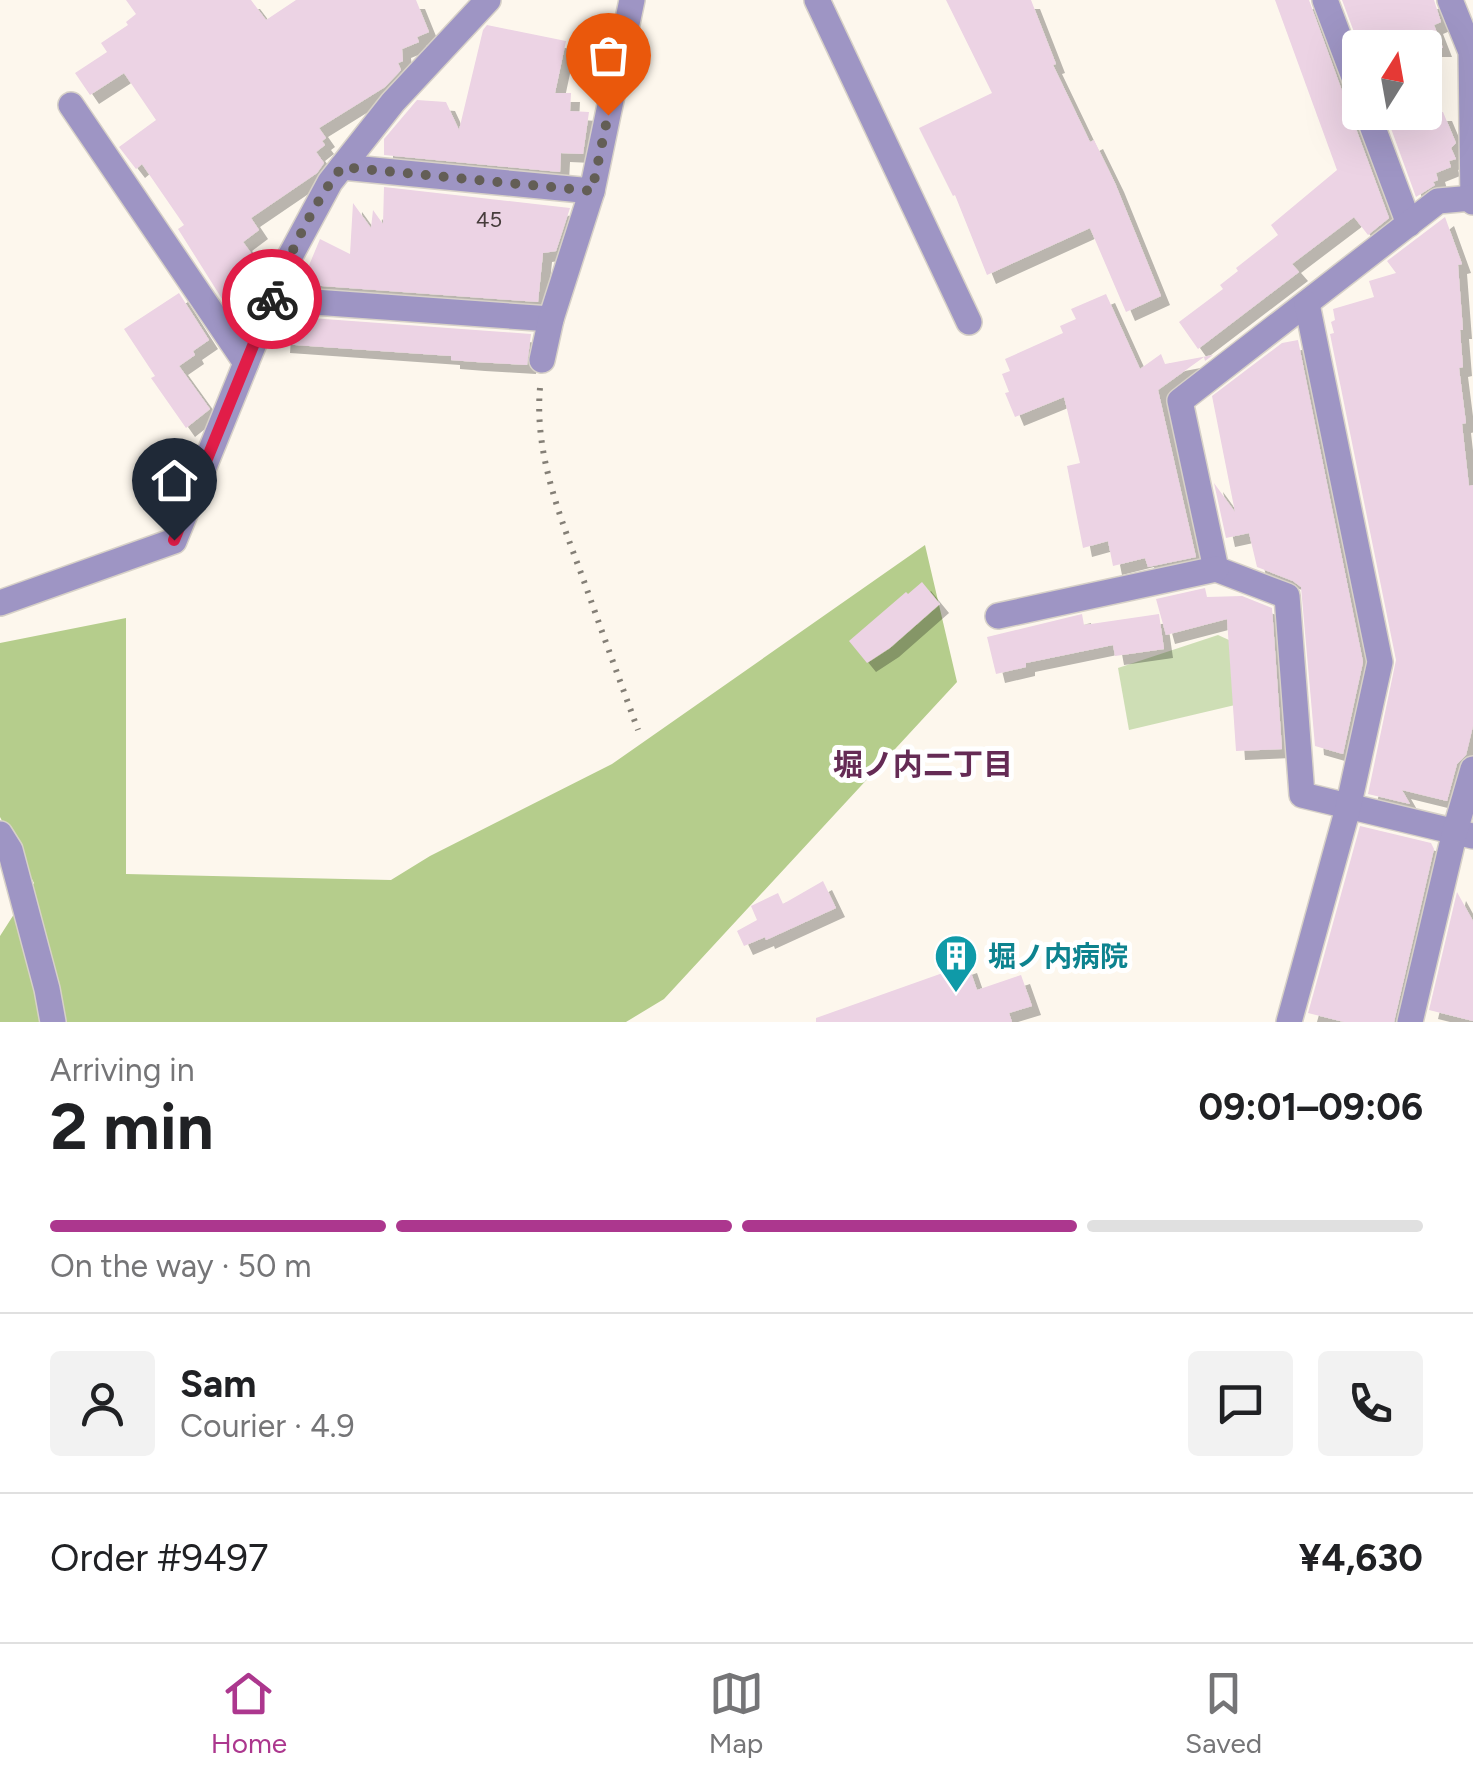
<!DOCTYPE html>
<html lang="en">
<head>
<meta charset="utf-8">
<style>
  body { margin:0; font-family:Figtree,"Noto Sans JP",sans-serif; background:#f2f2f2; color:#202124; height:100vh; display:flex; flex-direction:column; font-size:38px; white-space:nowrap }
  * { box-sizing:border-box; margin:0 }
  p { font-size:32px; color:#757577 }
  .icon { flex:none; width:55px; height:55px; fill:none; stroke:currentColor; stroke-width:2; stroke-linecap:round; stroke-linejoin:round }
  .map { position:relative; height:1022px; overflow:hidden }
  .panel { display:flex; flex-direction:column; background:#fff; flex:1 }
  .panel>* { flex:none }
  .needle { width:65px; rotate:11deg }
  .tools { position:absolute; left:1342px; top:30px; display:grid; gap:20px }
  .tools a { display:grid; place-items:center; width:100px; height:100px; border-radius:10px; background:#fff; box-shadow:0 10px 40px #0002; font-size:50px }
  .pin { position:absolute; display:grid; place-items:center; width:85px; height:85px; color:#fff; margin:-102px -42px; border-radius:50% 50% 50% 0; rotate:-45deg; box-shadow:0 0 10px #0007 }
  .pin .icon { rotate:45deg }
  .courier { position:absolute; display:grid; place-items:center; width:100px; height:100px; margin:-50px; border:8px solid #e11d48; border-radius:50%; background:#fff; color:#222; box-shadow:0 2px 12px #0007 }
  .overview em { font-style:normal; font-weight:700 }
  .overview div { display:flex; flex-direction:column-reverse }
  .overview { display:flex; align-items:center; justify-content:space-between; height:170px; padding:0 50px }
  h1 { font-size:65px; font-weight:700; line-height:75px }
  .bar { display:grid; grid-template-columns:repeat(4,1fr); gap:15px 10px; align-content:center; height:120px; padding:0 50px }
  .bar i { height:12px; border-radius:8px; background:#e0e0e0 }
  .bar .active { background:#ac378e }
  .bar p { grid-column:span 4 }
  .line { display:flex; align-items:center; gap:25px; padding:0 50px; border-top:2px solid #e0e0e0 }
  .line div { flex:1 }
  .round { display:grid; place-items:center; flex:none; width:105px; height:105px; border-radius:10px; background:#f2f2f2 }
  .tab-bar { display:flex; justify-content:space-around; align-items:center; height:140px; border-top:2px solid #e0e0e0; background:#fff; font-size:28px; color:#757577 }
  .tab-bar a { display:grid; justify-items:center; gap:5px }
  .tab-bar .active { color:#ac378e }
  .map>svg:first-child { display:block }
  .green { fill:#cedeb5 }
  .forest { fill:#b5cd8c }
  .building { fill:#ecd3e4; filter:url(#shadow) }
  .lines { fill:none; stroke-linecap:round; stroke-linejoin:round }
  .minor-casing { stroke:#d7d1c8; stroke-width:28 }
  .path { stroke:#847f76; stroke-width:6; stroke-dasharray:2.5 8; stroke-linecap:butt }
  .minor { stroke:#9e95c4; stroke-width:25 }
  .done { stroke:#635e56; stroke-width:10; stroke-dasharray:0 18 }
  .route { stroke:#e11d48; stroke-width:12 }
  .labels { text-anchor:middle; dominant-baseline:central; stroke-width:10; stroke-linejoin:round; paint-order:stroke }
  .number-label { font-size:22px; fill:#473d3c }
  .culture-label { font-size:28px; font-weight:bold; fill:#0d838f; stroke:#fff; text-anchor:start }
  .neighbourhood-label { font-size:30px; font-weight:bold; fill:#652b55; stroke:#fff }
</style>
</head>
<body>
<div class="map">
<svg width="1473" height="1022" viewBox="0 0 1473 1022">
  <defs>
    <filter id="shadow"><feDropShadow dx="9" dy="9" stdDeviation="0" flood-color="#0004"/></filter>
  </defs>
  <rect width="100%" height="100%" fill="#fdf7ed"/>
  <path class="green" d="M 1218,635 L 1229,640 L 1235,705 L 1129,730 L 1118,668 Z"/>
  <path class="forest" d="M 925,545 L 957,682 L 664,999 L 626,1022 L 0,1022 L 0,936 L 34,883 L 0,817 L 0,643 L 126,618 L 126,874 L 391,880 L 430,856 L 612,764 Z"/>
  <g class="building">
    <path d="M 126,0 L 251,0 L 266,20 L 296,0 L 416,0 L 429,32 L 417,37 L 419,42 L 402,49 L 403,61 L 398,63 L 401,70 L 385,87 L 319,128 L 326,138 L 322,141 L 325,145 L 316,152 L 324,163 L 317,173 L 251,218 L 259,230 L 243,242 L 265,272 L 224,302 L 178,229 L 184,225 L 142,164 L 136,169 L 119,147 L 156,120 L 124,73 L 90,95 L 75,73 L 107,52 L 101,43 L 128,25 L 126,22 L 136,14 Z"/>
    <path d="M 946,0 L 1031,0 L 1056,64 L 1053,65 L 1090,142 L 1094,140 L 1115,183 L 1161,296 L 1126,312 L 1090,228 L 987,275 L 955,195 L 953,196 L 919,128 L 992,93 Z"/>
    <path d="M 1275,0 L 1309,0 L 1345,99 L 1352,107 L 1352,118 L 1389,218 L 1368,235 L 1354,217 L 1292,264 L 1299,272 L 1198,349 L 1179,322 L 1223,289 L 1220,285 L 1238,271 L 1236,268 L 1278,235 L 1271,225 L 1337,170 Z"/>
    <path d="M 1342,0 L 1434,0 L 1441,22 L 1434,25 L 1443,48 L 1360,48 Z"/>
    <path d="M 487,25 L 566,41 L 555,93 L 571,93 L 570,111 L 589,112 L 583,154 L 561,153 L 560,172 L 384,155 L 384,139 L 417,100 L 446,102 L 459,130 L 483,30 Z"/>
    <path d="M 1385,112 L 1443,112 L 1456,143 L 1451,148 L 1456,159 L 1449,161 L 1451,167 L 1436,173 L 1438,180 L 1433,182 L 1435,185 L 1416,197 Z"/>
    <path d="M 384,187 L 570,208 L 556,251 L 543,253 L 538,302 L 295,284 L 300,274 L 305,275 L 320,239 L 350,254 L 353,203 L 371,228 L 373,210 L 383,224 Z"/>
    <path d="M 1445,217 L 1462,264 L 1458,265 L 1463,330 L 1460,330 L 1463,367 L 1459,368 L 1466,423 L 1462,424 L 1469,486 L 1473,485 L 1473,726 L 1466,755 L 1457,764 L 1447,801 L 1402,790 L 1410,804 L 1368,794 L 1396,660 L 1330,334 L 1334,333 L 1331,322 L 1335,320 L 1333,309 L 1374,297 L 1369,281 L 1396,273 L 1387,261 Z"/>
    <path d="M 179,293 L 209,340 L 193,351 L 195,355 L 179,366 L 210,409 L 186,428 L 151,378 L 155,376 L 124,329 Z"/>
    <path d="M 1106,294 L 1140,369 L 1161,354 L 1165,364 L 1213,355 L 1205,361 L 1204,357 L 1158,390 L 1196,557 L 1148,567 L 1145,558 L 1113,566 L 1108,541 L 1083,548 L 1067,466 L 1080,463 L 1064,397 L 1015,417 L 1005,393 L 1009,392 L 1002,374 L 1010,371 L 1005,359 L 1063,333 L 1060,326 L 1076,319 L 1071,309 Z"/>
    <path d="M 283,316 L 531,334 L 527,365 L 476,362 L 451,360 L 451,356 L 281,344 Z"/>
    <path d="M 1298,340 L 1363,662 L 1343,754 L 1315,746 L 1301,587 L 1293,581 L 1257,567 L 1249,533 L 1226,538 L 1214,483 L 1235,512 L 1212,396 L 1282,343 Z"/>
    <path d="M 922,582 L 940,604 L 890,648 L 867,663 L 849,641 L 906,592 L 908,594 Z"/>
    <path d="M 1205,588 L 1207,597 L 1242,596 L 1272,608 L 1282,749 L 1236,751 L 1227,619 L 1166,635 L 1156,599 Z"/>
    <path d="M 1082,614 L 1084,625 L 1159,614 L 1164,649 L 1115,656 L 1113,645 L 1026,663 L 1026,667 L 996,674 L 987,637 Z"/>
    <path d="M 1360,826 L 1431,843 L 1434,849 L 1394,1022 L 1344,1022 L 1308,1013 Z"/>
    <path d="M 823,881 L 836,908 L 766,940 L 765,937 L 744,946 L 737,931 L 757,920 L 751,906 L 778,893 L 783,904 Z"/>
    <path d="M 1457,892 L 1473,921 L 1473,1021 L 1429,1010 Z"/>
    <path d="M 968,964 L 977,990 L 1021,975 L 1032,1006 L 1009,1013 L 1012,1022 L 816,1022 L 816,1018 Z"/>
  </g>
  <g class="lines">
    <g class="minor-casing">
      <g id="minor">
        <path d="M 817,0 L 969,322"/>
        <path d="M 1325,0 L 1360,93"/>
        <path d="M 1450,0 L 1471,52 L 1473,202"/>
        <path d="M 71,105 L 246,363"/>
        <path d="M 1367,112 L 1409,224"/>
        <path d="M 342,167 L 592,191"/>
        <path d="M 1473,198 L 1438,201 L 1180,401 L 1216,569 L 1287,596 L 1302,795 L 1473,836"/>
        <path d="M 272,299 L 551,319"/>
        <path d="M 542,360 L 551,319 L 592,191 L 632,0"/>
        <path d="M 0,603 L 174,541 L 287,262 L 330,182 L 393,102 L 488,0"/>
        <path d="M 998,616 L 1216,569"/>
        <path d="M 0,834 L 10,850 L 47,989 L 53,1022"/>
        <path d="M 1289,1022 L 1348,808 L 1380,662 L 1307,304"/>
        <path d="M 1410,1022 L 1455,831 L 1473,769"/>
      </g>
    </g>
    <path class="path" d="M 540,388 C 534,456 562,521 585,584 C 602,632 620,681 638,730"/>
    <use href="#minor" class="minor"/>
  </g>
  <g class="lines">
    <path class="done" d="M 272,299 C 290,254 312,205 342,167 L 592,191 L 608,115"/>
    <path class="route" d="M 174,540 L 272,299"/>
  </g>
  <defs>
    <g id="building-pin" transform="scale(2.25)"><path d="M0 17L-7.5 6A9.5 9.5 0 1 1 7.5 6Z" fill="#0f9aa8" stroke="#fff"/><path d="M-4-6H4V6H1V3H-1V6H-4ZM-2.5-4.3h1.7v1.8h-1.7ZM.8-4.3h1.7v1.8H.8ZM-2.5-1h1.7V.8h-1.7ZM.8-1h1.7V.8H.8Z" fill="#fff"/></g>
  </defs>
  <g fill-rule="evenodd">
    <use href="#building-pin" x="956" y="956"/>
  </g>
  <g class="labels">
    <g class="number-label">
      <text x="489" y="219">45</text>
    </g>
    <g class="culture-label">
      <text x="988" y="956">堀ノ内病院</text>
    </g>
    <g class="neighbourhood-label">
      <text x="923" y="764">堀ノ内二丁目</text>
    </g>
  </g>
</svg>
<div class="tools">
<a><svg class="needle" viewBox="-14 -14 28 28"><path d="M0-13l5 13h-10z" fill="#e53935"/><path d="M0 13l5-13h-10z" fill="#757577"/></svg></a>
</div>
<div class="pin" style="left:608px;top:115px;background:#ea580c"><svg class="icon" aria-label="bag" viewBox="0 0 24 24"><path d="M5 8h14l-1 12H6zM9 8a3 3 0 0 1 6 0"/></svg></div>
<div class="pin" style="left:174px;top:540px;background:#1f2937"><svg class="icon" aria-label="home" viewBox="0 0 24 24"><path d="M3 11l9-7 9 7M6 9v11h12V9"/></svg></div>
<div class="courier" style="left:272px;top:299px"><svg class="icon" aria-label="bike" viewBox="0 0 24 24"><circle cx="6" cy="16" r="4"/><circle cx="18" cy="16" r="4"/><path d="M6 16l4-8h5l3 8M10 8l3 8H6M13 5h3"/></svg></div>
</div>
<section class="panel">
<div class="overview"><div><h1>2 min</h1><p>Arriving in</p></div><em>09:01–09:06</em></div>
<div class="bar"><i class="active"></i><i class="active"></i><i class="active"></i><i></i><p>On the way · 50 m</p></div>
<div class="line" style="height:180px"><a class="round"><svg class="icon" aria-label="person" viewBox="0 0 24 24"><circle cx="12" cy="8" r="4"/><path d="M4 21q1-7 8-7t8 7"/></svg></a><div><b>Sam</b><p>Courier · 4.9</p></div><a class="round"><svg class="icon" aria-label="chat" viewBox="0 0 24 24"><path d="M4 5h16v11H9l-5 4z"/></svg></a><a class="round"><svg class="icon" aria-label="phone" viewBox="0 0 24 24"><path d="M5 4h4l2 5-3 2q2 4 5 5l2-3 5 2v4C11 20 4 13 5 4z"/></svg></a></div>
<div class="line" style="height:130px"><div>Order #9497</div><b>¥4,630</b></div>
</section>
<nav class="tab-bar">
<a class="active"><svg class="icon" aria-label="home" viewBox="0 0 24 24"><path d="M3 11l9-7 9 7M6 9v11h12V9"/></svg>Home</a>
<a><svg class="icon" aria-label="map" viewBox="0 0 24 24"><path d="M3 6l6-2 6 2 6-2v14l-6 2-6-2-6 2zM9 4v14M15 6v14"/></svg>Map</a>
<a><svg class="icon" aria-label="saved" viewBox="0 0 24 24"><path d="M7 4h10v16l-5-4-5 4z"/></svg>Saved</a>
</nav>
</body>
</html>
